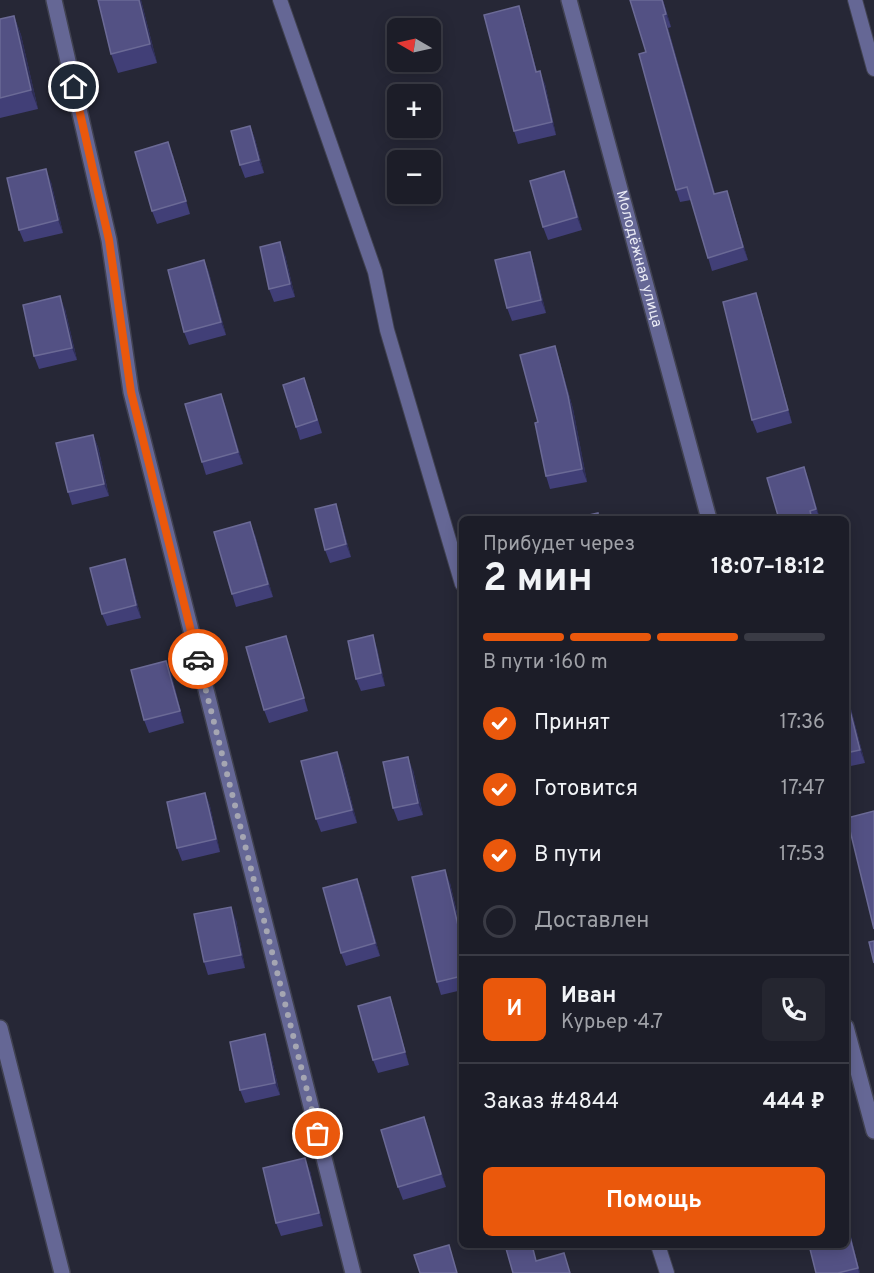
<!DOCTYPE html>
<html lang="ru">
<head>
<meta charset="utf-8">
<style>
  body { margin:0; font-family:Overpass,sans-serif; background:#252630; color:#f1f3f6; height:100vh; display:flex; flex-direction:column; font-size:22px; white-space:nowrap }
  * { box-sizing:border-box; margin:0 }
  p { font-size:20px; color:#a0a2a8 }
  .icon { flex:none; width:33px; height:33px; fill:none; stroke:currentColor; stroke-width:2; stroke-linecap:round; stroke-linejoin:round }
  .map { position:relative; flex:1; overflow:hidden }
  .panel { position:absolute; left:459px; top:516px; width:390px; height:732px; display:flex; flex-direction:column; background:#1c1d28; border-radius:9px; box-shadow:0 3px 15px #0003,0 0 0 2px #3a3b45 }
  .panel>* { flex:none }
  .needle { width:39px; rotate:279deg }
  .fabs { position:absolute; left:387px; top:18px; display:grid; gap:12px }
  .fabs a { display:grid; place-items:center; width:54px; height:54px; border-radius:9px; background:#1c1d28; box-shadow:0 3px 15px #0003,0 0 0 2px #3a3b45; font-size:30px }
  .pin { position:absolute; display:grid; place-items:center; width:51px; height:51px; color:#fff; margin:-26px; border:3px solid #fff; border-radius:50%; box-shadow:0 2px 6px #0007 }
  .courier { position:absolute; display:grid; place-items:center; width:60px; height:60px; margin:-30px; border:4px solid #ea580c; border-radius:50%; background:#fff; color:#222; box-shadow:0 2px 8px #0007 }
  .overview em { font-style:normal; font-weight:700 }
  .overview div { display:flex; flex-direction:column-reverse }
  .overview { display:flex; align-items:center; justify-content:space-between; height:102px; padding:0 24px }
  h1 { font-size:39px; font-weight:700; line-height:45px }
  .bar { display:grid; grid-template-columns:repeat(4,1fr); gap:9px 6px; align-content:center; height:72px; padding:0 24px }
  .bar i { height:8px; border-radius:4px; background:#3a3b45 }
  .bar .active { background:#ea580c }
  .bar p { grid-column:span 4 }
  .line { display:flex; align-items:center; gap:15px; padding:0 24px; border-top:2px solid #3a3b45 }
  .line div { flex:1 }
  .round { display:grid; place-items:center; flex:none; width:63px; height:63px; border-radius:9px; background:#252630 }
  ol { padding:0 24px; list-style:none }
  li { display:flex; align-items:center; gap:18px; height:66px }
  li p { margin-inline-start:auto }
  li .icon { padding:6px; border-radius:50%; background:#ea580c; color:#fff; stroke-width:4 }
  li:last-child { color:#a0a2a8 }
  li i { width:33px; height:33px; border:3px solid #3a3b45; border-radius:50% }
  .button { display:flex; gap:12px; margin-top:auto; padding:12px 24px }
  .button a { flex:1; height:69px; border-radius:9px; background:#ea580c; color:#fff; font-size:24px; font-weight:700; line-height:69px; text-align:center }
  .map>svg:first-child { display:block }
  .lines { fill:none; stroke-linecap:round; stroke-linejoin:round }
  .lane-casing { stroke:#414251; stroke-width:16 }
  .street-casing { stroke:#414251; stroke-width:18 }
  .lane { stroke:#656795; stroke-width:14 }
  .street { stroke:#656795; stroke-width:15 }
  .wall { fill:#413f77 }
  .shaded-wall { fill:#2e2e57 }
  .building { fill:#535184; stroke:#6b6a96; stroke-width:1.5 }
  .done { stroke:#a5a6b2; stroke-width:6; stroke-dasharray:0 10.8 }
  .route { stroke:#ea580c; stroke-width:8 }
  .labels { text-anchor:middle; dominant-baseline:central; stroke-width:5; stroke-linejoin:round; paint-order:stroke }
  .street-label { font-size:15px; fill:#eaebf5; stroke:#262736 }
</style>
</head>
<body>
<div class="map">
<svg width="874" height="1273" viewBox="0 0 874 1273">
  <rect width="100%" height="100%" fill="#262736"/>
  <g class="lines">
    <g class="lane-casing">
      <g id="lane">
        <path d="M 280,0 L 375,272 L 387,330 L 462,584"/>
        <path d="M 855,0 L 874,69"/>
        <path d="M 658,1245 L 667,1273"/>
      </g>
    </g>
    <g class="street-casing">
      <g id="street">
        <path d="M 54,0 L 109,240 L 131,392 L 353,1273"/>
        <path id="s1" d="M 569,0 L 709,519"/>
        <path d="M 846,1027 L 874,1131"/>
        <path d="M 0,1028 L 62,1273"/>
      </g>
    </g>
    <use href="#lane" class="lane"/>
    <use href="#street" class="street"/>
  </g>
  <g class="wall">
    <path d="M 98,0 L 141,0 L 157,63 L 118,73 L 111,54 Z"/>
    <path d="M 663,0 L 671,27 L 668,28 L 715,194 L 727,191 L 748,260 L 712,271 L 691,200 L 680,202 L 676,190 L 646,52 Z"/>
    <path d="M 519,6 L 523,19 L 537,72 L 545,84 L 556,135 L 518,144 L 514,131 Z"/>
    <path d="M 14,16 L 21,35 L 38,109 L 0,118 L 0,19 Z"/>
    <path d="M 250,126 L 255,139 L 264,173 L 245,178 L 240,165 Z"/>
    <path d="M 173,155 L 190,214 L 157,224 L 152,211 Z"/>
    <path d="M 51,182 L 63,233 L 24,242 L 19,230 Z"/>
    <path d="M 569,184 L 582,230 L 548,240 L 543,227 Z"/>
    <path d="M 530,252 L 534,265 L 546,313 L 512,321 L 507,308 Z"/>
    <path d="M 285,255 L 295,297 L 274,302 L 269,289 Z"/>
    <path d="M 204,260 L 209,273 L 226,335 L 189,345 L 184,332 Z"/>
    <path d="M 756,293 L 760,306 L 792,423 L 757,433 L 752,420 Z"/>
    <path d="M 65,309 L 77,360 L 39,369 L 34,356 Z"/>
    <path d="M 555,346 L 559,359 L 573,409 L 587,482 L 550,489 L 546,476 L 538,422 Z"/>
    <path d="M 309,391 L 322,433 L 300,440 L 296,427 Z"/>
    <path d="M 221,394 L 243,464 L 206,475 L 202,462 Z"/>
    <path d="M 93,435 L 98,447 L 109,496 L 72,505 L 68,492 Z"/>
    <path d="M 804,467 L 820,519 L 779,519 Z"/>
    <path d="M 336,504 L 340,517 L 351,557 L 330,563 L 325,550 Z"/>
    <path d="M 255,535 L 273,597 L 236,607 L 232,594 Z"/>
    <path d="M 129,572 L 141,618 L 107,626 L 102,614 Z"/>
    <path d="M 377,648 L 385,686 L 361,691 L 356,679 Z"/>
    <path d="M 290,649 L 308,711 L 269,723 L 264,710 Z"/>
    <path d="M 166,661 L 171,673 L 184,723 L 149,733 L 144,720 Z"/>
    <path d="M 846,690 L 865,763 L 846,767 Z"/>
    <path d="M 342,764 L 357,823 L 321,832 L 316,819 Z"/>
    <path d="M 413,770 L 423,815 L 398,821 L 393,808 Z"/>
    <path d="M 205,793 L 210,806 L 220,852 L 182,861 L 177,848 Z"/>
    <path d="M 450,883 L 462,934 L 462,990 L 441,995 L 437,982 Z"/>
    <path d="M 362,892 L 380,956 L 346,966 L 341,953 Z"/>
    <path d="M 236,920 L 245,968 L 208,975 L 204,962 Z"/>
    <path d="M 394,1010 L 409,1065 L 378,1073 L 373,1060 Z"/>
    <path d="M 265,1034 L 269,1047 L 280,1095 L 245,1103 L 240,1090 Z"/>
    <path d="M 424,1117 L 446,1187 L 403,1200 L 398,1187 Z"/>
    <path d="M 310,1171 L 323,1226 L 281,1236 L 276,1223 Z"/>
    <path d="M 846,1217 L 860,1273 L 816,1273 Z"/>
  </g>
  <g class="shaded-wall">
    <path d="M 139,0 L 141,0 L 157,63 L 150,44 Z"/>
    <path d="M 662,0 L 663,0 L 671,27 L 666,14 Z"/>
    <path d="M 519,6 L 523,19 L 540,85 L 536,72 Z"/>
    <path d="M 663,15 L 668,28 L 719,207 L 714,194 Z"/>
    <path d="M 14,16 L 21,35 L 38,109 L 31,90 Z"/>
    <path d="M 540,71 L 545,84 L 556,135 L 552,122 Z"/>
    <path d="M 250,126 L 255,139 L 264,173 L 259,160 Z"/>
    <path d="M 168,142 L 173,155 L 190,214 L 186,201 Z"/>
    <path d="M 46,169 L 51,182 L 63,233 L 58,220 Z"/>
    <path d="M 564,171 L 569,184 L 582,230 L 577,217 Z"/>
    <path d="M 727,191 L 731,204 L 748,260 L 743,247 Z"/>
    <path d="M 280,242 L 285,255 L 295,297 L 290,284 Z"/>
    <path d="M 530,252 L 534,265 L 546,313 L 541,300 Z"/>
    <path d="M 204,260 L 209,273 L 226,335 L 221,322 Z"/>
    <path d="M 756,293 L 760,306 L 792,423 L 788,410 Z"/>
    <path d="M 60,296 L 65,309 L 77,360 L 72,348 Z"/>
    <path d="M 555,346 L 559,359 L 573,409 L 587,482 L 582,469 Z"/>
    <path d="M 221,394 L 226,407 L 243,464 L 238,452 Z"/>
    <path d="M 93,435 L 98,447 L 109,496 L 104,484 Z"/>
    <path d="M 804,467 L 809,480 L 820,519 L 816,509 Z"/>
    <path d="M 336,504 L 340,517 L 351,557 L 346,544 Z"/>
    <path d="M 250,522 L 255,535 L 273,597 L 268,584 Z"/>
    <path d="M 125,559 L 129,572 L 141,618 L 136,605 Z"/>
    <path d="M 373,635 L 377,648 L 385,686 L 381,673 Z"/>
    <path d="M 166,661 L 171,673 L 184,723 L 180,711 Z"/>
    <path d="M 846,690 L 865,763 L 860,750 L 846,695 Z"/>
    <path d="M 337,752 L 342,764 L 357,823 L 352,810 Z"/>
    <path d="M 408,757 L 413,770 L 423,815 L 418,803 Z"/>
    <path d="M 205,793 L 210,806 L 220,852 L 216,839 Z"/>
    <path d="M 445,870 L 450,883 L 462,936 L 460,934 Z"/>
    <path d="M 357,879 L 362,892 L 380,956 L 375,943 Z"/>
    <path d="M 231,907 L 236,920 L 245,968 L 241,955 Z"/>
    <path d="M 390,997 L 394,1010 L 409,1065 L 405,1052 Z"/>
    <path d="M 265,1034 L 269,1047 L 280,1095 L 275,1083 Z"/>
    <path d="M 424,1117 L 429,1130 L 446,1187 L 441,1174 Z"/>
    <path d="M 305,1158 L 310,1171 L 323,1226 L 319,1213 Z"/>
    <path d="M 846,1217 L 860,1273 L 859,1273 L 858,1268 L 846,1222 Z"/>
  </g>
  <g class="building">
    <path d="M 98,0 L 139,0 L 150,44 L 111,54 Z"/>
    <path d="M 630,0 L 662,0 L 666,14 L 663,15 L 714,194 L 727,191 L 743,247 L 708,258 L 687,187 L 676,190 L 639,54 L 646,52 Z"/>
    <path d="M 519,6 L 536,72 L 540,71 L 552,122 L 514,131 L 484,15 Z"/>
    <path d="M 14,16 L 31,90 L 0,98 L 0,19 Z"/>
    <path d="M 250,126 L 259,160 L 240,165 L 231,131 Z"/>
    <path d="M 168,142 L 186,201 L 152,211 L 135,152 Z"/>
    <path d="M 46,169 L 58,220 L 19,230 L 7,178 Z"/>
    <path d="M 564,171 L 577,217 L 543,227 L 530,181 Z"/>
    <path d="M 280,242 L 290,284 L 269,289 L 260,247 Z"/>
    <path d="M 530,252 L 541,300 L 507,308 L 495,260 Z"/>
    <path d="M 204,260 L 221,322 L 184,332 L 168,270 Z"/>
    <path d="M 756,293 L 788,410 L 752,420 L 723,302 Z"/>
    <path d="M 60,296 L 72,348 L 34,356 L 23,305 Z"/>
    <path d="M 555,346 L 568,396 L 582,469 L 546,476 L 535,423 L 538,422 L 520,355 Z"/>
    <path d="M 304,378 L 317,420 L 296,427 L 283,385 Z"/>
    <path d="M 221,394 L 238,452 L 202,462 L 185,404 Z"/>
    <path d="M 93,435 L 104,484 L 68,492 L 56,443 Z"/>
    <path d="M 804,467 L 816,509 L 810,511 L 812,519 L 779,519 L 767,478 Z"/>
    <path d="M 336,504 L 346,544 L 325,550 L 315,509 Z"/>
    <path d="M 598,513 L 599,519 L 572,519 Z"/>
    <path d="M 250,522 L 268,584 L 232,594 L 214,532 Z"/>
    <path d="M 125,559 L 136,605 L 102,614 L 90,568 Z"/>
    <path d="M 373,635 L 381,673 L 356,679 L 348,641 Z"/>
    <path d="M 286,636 L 304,698 L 264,710 L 246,647 Z"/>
    <path d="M 166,661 L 180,711 L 144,720 L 131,670 Z"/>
    <path d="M 846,695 L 860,750 L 846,753 Z"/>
    <path d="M 337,752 L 352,810 L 316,819 L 301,761 Z"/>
    <path d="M 408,757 L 418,803 L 393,808 L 383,762 Z"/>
    <path d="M 205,793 L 216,839 L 177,848 L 167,802 Z"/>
    <path d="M 874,811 L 874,929 L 847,818 Z"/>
    <path d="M 445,870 L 460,934 L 462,934 L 462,976 L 437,982 L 412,877 Z"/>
    <path d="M 357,879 L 375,943 L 341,953 L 323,888 Z"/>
    <path d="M 231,907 L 241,955 L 204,962 L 194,914 Z"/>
    <path d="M 874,941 L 874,963 L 869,942 Z"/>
    <path d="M 390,997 L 405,1052 L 373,1060 L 358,1006 Z"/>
    <path d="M 265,1034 L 275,1083 L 240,1090 L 230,1042 Z"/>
    <path d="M 424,1117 L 441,1174 L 398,1187 L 381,1130 Z"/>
    <path d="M 305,1158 L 319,1213 L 276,1223 L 263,1168 Z"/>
    <path d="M 846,1222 L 858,1268 L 838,1273 L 816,1273 L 809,1245 L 846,1245 Z"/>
    <path d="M 449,1245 L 457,1273 L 420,1273 L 414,1255 Z"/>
    <path d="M 505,1245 L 532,1245 L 536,1261 L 564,1253 L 570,1273 L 513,1273 Z"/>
  </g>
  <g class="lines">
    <path class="done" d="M 198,659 L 318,1134"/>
    <path class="route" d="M 74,87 L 109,240 L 131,392 L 198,659"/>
  </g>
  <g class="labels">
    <g class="street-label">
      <text stroke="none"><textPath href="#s1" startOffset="268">Молодёжная улица</textPath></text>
    </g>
  </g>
</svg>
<div class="fabs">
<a><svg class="needle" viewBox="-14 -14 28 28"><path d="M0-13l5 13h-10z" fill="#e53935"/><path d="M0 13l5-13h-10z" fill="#a0a2a8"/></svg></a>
<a>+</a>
<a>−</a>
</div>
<div class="pin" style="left:318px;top:1134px;background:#ea580c"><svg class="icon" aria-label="bag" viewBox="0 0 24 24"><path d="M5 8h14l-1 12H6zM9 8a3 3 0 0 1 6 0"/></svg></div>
<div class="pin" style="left:74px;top:87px;background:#1f2937"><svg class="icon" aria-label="home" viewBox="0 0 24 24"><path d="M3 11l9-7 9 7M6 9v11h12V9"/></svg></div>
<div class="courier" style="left:198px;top:659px"><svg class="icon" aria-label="car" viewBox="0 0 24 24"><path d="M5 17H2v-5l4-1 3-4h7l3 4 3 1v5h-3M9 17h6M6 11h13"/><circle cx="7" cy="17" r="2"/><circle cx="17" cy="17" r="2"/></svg></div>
<section class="panel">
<div class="overview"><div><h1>2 мин</h1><p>Прибудет через</p></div><em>18:07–18:12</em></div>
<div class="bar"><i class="active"></i><i class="active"></i><i class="active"></i><i></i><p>В пути · 160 m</p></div>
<ol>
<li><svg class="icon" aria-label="check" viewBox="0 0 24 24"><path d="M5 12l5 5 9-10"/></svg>Принят<p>17:36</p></li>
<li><svg class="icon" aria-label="check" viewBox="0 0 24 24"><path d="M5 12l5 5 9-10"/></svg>Готовится<p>17:47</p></li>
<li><svg class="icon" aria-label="check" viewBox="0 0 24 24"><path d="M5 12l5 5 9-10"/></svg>В пути<p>17:53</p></li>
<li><i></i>Доставлен</li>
</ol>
<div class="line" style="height:108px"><b class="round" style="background:#ea580c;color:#fff">И</b><div><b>Иван</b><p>Курьер · 4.7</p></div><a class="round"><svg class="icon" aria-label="phone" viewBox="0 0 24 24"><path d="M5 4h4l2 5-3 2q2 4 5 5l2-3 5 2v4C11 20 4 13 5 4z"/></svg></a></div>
<div class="line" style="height:78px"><div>Заказ #4844</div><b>444 ₽</b></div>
<div class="button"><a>Помощь</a></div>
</section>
</div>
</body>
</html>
